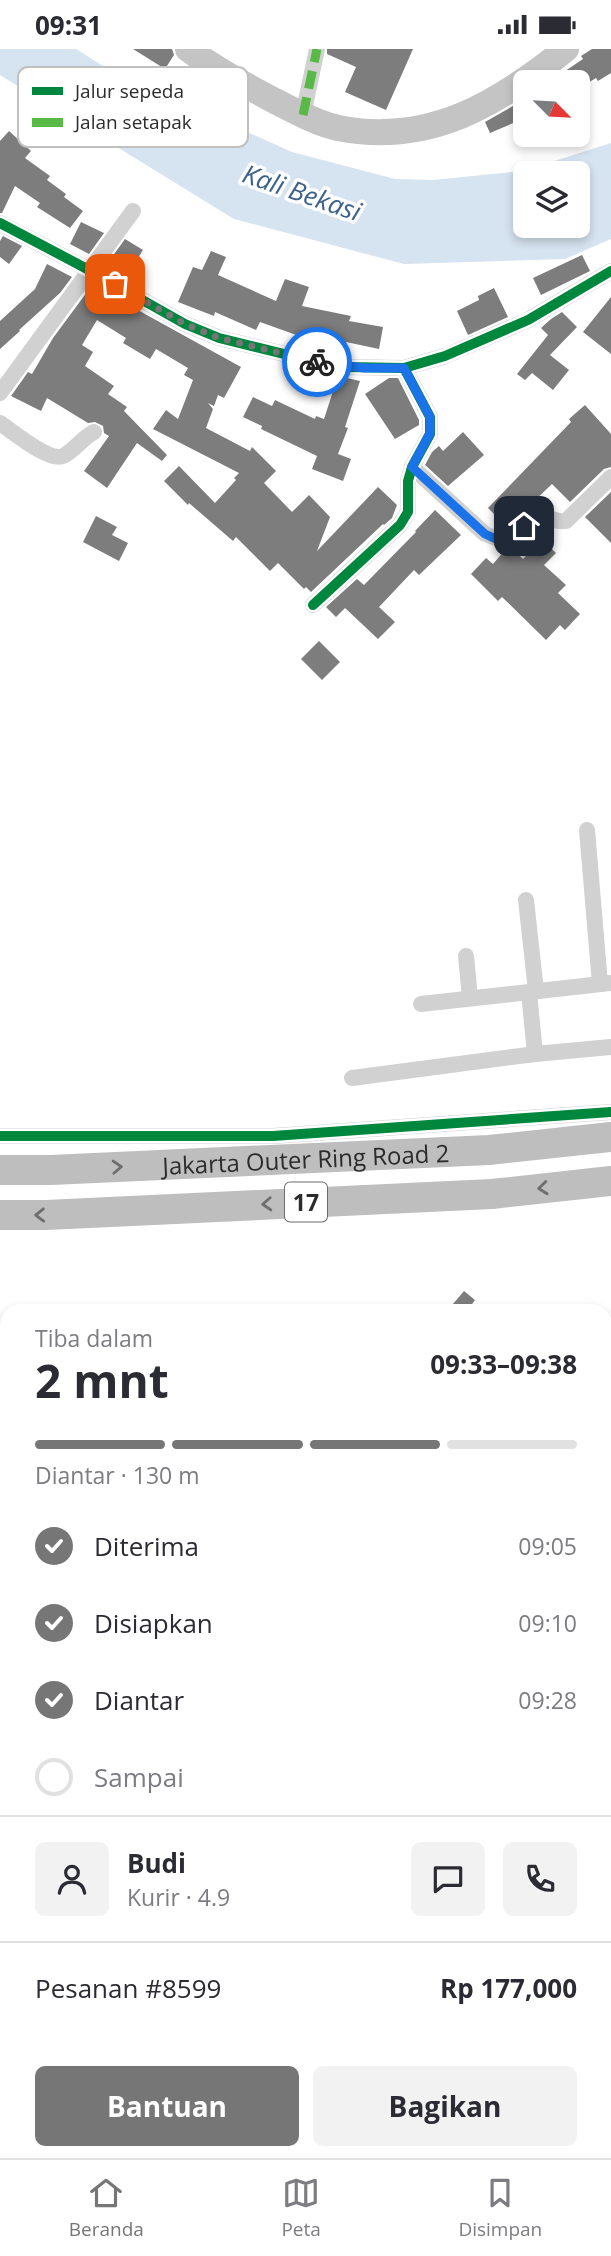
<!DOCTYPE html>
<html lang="id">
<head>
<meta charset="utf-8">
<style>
  body { margin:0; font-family:"Open Sans",sans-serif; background:#f2f2f3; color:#2b2b33; height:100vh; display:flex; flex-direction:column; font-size:26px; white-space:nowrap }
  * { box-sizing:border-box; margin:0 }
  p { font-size:23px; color:#7c7c81 }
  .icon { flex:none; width:38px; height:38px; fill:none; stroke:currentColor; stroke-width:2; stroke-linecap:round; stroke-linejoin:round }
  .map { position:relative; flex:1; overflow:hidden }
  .panel { position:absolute; left:0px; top:1255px; width:612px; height:856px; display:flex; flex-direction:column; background:#fff; border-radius:21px 21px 0 0; box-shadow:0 4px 10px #0003 }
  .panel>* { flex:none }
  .needle { width:46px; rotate:114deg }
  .controls { position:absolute; left:513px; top:21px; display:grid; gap:14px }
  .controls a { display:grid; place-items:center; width:77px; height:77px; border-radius:10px; background:#fff; box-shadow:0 4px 10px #0003; font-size:35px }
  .pin { position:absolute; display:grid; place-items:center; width:60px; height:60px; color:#fff; margin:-30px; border-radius:14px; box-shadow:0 4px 10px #0006 }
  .courier { position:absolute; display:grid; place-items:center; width:70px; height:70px; margin:-35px; border:5px solid #1a73e8; border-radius:50%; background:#fff; color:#222; box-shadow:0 2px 9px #0007 }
  .head em { font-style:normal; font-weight:700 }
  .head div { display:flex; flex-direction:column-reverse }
  .head { display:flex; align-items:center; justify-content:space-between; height:119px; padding:0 35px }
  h1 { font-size:46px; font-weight:700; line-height:52px }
  .bar { display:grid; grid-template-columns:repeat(4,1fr); gap:10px 7px; align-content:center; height:84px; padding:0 35px }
  .bar i { height:9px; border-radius:5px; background:#e1e1e2 }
  .bar .on { background:#767676 }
  .bar p { grid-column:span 4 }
  .line { display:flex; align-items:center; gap:18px; padding:0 35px; border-top:2px solid #e1e1e2 }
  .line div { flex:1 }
  .round { display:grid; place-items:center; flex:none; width:74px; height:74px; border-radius:10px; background:#f2f2f3 }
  ol { padding:0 35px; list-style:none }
  li { display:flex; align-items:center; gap:21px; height:77px }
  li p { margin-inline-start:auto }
  li .icon { padding:7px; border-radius:50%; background:#767676; color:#fff; stroke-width:4 }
  li:last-child { color:#7c7c81 }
  li i { width:38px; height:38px; border:4px solid #e1e1e2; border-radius:50% }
  .cta { display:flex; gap:14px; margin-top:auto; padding:14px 35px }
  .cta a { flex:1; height:80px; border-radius:10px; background:#767676; color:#fff; font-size:28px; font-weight:700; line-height:80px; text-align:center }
  .cta a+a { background:#f2f2f3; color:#2b2b33 }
  .status { display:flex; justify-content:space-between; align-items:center; height:49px; padding:0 35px; background:#fff; direction:ltr }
  .status svg { height:19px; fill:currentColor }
  .tabs { display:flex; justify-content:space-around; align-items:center; height:98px; border-top:2px solid #e1e1e2; background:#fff; font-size:19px; color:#7c7c81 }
  .tabs a { display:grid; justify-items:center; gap:4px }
  .tabs .on { color:#767676 }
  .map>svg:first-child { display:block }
  .green { fill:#eef3ea }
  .water { fill:#d6e3f0; fill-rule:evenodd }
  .building { fill:#7d7d7d }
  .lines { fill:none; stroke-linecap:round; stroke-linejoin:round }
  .street { stroke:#d1d1d1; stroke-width:16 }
  .secondary { stroke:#cacaca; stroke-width:23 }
  .primary { stroke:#c4c4c4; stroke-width:26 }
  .highway { stroke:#bebebe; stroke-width:30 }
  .quiet { stroke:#58b947; stroke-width:9; stroke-dasharray:18 9; stroke-linecap:butt }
  .cycleway-casing { stroke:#fff; stroke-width:15 }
  .cycleway { stroke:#00873e; stroke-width:10 }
  .oneway { stroke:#6e6e6e }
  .done { stroke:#767676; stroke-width:7; stroke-dasharray:0 12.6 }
  .route { stroke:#1a73e8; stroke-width:9 }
  .labels { text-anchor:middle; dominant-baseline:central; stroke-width:7; stroke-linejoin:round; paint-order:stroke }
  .shield { fill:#fff; stroke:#6b6b6b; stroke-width:2 }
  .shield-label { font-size:23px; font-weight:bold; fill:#2c2c2c }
  .street-label { font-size:24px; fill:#2c2c2c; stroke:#fff }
  .water-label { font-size:26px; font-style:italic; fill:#3c628c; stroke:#fff }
  .key { fill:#fff; stroke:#c0c0c0; stroke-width:2 }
  .key-label { font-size:19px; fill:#2c2c2c }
</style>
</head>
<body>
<div class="status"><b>09:31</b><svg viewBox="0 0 49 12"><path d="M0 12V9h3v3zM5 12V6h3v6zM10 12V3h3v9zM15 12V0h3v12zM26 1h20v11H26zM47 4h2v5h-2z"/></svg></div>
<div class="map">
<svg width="611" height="2109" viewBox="0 0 611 2109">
  <rect width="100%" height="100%" fill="#fff"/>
  <g class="green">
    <rect x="606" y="1477" width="5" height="65"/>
    <rect x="0" y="1487" width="7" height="52"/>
  </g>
  <g class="water">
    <path d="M 0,0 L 76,0 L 146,44 L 175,51 L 292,103 L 395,130 L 433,131 L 523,122 L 611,94 L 611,190 L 565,210 L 404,215 L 234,170 L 0,26 ZM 525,124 L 578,124 L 578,177 L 525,177 Z"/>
    <rect x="606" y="1371" width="5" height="106"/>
    <rect x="0" y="1389" width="7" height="98"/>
  </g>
  <g class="building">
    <path d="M 133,0 L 172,0 L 174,6 L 165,20 Z"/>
    <path d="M 327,0 L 413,0 L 386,61 L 345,43 L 356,18 L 327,5 Z"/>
    <path d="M 592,0 L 611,0 L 611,24 L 598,32 L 596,29 L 578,40 L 578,33 L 549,33 L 583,10 L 581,7 Z"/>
    <path d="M 525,50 L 525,69 L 490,84 L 485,73 Z"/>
    <path d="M 9,82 L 31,102 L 25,109 L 50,127 L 47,131 L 66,145 L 64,148 L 83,162 L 70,179 L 37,158 L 40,154 L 15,137 L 2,164 L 0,164 L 0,92 Z"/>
    <path d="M 81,173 L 104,184 L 89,205 L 70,195 Z"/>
    <path d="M 3,187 L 22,197 L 9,215 L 0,208 L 0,192 Z"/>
    <path d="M 125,190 L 143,201 L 131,220 L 112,208 Z"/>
    <path d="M 211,202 L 226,208 L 218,226 L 276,252 L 285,230 L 309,238 L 302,257 L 351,267 L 349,272 L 383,278 L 379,300 L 346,293 L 343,307 L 323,304 L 311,301 L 313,292 L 260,273 L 256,281 L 215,263 L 214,267 L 178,253 L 193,218 L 202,221 Z"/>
    <path d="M 582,206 L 590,222 L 541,246 L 533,229 Z"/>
    <path d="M 47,215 L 72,228 L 60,244 L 19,281 L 20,282 L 0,300 L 0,272 L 35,240 Z"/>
    <path d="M 90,239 L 113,254 L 116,249 L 241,318 L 224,349 L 218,346 L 214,357 L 208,354 L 213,360 L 206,379 L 250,402 L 252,398 L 276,422 L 264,434 L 292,463 L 309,446 L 330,468 L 317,502 L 378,438 L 397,456 L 392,469 L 384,476 L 383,475 L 311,543 L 306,538 L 304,540 L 278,514 L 270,522 L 236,488 L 233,492 L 189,454 L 188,456 L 164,432 L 179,417 L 215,454 L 236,431 L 234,429 L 239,424 L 153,380 L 166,361 L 178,370 L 193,331 L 184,326 L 188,319 L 156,300 L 150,310 L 123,294 L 126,289 L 97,271 L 82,296 L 93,303 L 85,317 L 114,337 L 108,345 L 127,358 L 124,362 L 167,406 L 162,412 L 137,394 L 107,439 L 84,422 L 109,387 L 104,384 L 103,377 L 95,373 L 88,374 L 47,349 L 41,362 L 11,347 L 28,323 L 32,325 L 53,289 Z"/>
    <path d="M 494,239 L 508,268 L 468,286 L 457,262 L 479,251 L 478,247 Z"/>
    <path d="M 611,248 L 611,305 L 583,283 Z"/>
    <path d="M 562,263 L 577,278 L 550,306 L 569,321 L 553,341 L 532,324 L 525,331 L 517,325 L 548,286 L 541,279 L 551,270 Z"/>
    <path d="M 338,327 L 360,332 L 345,378 L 348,379 L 338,405 L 351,410 L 343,432 L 312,420 L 317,407 L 261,380 L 262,377 L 243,368 L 253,348 L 272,357 L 275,351 L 315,370 L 316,367 L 324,370 Z"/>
    <path d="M 389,329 L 398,329 L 419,371 L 419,376 L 395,390 L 365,345 Z"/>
    <path d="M 585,356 L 611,385 L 611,418 L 604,420 L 570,453 L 552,435 L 507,478 L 488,459 L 571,373 L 569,370 Z"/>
    <path d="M 463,383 L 484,406 L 448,437 L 425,416 L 432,403 L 439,397 L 443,402 Z"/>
    <path d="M 611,443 L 611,494 L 585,468 Z"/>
    <path d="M 435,461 L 461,486 L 419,526 L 414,521 L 379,558 L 395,573 L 378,590 L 345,559 L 336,568 L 326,558 L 357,530 L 364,536 L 416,483 L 415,482 Z"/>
    <path d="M 96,467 L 117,478 L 112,486 L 128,494 L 119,512 L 83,493 Z"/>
    <path d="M 542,490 L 556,504 L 544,516 L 566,536 L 558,544 L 580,565 L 565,581 L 560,576 L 546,591 L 502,548 L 498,552 L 471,525 L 486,509 L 493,515 L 506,500 L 512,499 L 523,510 Z"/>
    <path d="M 319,592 L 340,613 L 322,631 L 301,610 Z"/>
    <path d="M 464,1242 L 475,1251 L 467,1262 L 447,1262 Z"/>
  </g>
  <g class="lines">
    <g class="street">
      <path d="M 303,66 L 317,0"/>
      <path d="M 0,174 L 91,222 L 185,275 L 219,289 L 321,314 L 347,318 L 404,319 L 445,307 L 528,271 L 611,222"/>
      <path d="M 0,344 L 133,162"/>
      <path d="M 0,374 C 12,382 49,413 63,407 C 74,402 82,389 94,383"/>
      <path d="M 412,418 L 485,485 C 523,501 510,475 539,468 C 548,466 555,474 566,472 L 611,428"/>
      <path d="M 313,556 L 400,476 L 408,463 L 408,432 L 412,418 L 430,385 L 430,368 L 404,319"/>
      <path d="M 587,781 L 600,935"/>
      <path d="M 526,851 L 536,942"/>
      <path d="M 466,907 L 470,949"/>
      <path d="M 529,943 L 535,1005 L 611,998"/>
      <path d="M 421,955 L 611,934"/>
      <path d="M 352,1029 L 535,1005"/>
      <path d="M 0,1087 L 273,1087 L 611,1063"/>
      <path d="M 606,1933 L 611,1933"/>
      <path d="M 0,1937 L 7,1938"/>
      <path d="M 606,2093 L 611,2101"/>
    </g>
    <g class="secondary">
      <path d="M 606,1542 L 611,1542"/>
      <path d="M 0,1544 L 7,1544"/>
    </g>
    <path class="primary" d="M 188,0 C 215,20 245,36 275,52 C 295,62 316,74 338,79 C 429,97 498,55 566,0"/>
    <g class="highway">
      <path id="s1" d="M 0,1121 L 51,1121 L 489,1101 L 611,1088"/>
      <path d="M 0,1166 L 46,1166 L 492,1145 L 611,1132"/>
    </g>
    <g class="quiet">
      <path d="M 303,66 L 317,0"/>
      <path d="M 607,1542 L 611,1547"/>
      <path d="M 606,1933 L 611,1933"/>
      <path d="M 0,1937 L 7,1938"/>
      <path d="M 606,2093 L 611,2101"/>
    </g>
    <g class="cycleway-casing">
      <g id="cycleway">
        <path d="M 0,174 L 91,222 L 185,275 L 219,289 L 321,314 L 347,318 L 404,319 L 445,307 L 528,271 L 611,222"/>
        <path d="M 313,556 L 400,476 L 408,463 L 408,432 L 412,418 L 430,385 L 430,368 L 404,319"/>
        <path d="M 0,1087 L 273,1087 L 611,1063"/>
      </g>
    </g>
    <use href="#cycleway" class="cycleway"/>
  </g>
  <defs><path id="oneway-chevron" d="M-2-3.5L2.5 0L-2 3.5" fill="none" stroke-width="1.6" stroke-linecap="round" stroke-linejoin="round" transform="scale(1.75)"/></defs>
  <g class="oneway">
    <use href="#oneway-chevron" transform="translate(117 1118) rotate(-3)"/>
    <use href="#oneway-chevron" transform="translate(543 1139) rotate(174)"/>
    <use href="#oneway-chevron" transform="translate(267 1155) rotate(177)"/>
    <use href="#oneway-chevron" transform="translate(40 1166) rotate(179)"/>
  </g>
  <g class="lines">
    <path class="done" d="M 115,235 L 185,275 L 219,289 L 317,313"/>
    <path class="route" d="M 317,313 L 364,319 L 404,319 L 430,368 L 430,384 L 412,418 L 485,485 L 500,492 L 507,492 L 524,477"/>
  </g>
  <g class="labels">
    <rect class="shield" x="285" y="1133.5" width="42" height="39" rx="5"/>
    <g class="shield-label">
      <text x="306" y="1153">17</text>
    </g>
    <g class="street-label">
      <text stroke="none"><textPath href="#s1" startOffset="306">Jakarta Outer Ring Road 2</textPath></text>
    </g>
    <g class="water-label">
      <text transform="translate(302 143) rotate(19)">Kali Bekasi</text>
    </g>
  </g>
  <rect x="18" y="18" width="230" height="80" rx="10" class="key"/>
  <rect x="32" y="38" width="31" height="8" fill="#00873e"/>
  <rect x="32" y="69" width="31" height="9" fill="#58b947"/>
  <g class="key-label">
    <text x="75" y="49">Jalur sepeda</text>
    <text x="75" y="80">Jalan setapak</text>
  </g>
</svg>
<div class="controls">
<a><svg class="needle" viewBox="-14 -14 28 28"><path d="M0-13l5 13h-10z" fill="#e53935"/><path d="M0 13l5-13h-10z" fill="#7c7c81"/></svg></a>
<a><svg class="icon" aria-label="layers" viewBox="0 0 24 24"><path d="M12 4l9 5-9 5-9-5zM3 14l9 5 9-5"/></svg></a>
</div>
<div class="pin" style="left:115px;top:235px;background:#ea580c"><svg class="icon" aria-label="bag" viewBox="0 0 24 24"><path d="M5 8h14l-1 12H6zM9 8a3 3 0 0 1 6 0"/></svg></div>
<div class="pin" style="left:524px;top:477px;background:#1f2937"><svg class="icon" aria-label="home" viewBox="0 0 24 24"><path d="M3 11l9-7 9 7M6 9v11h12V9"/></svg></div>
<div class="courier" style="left:317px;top:313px"><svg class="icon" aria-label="bike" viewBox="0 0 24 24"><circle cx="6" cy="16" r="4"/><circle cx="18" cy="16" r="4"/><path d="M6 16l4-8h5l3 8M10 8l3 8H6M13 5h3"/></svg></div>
<section class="panel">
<div class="head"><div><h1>2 mnt</h1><p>Tiba dalam</p></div><em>09:33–09:38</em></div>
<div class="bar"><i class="on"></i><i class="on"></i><i class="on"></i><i></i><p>Diantar · 130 m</p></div>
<ol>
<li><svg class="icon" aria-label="check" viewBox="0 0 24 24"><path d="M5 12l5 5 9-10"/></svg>Diterima<p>09:05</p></li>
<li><svg class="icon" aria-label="check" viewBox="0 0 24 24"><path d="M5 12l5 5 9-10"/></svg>Disiapkan<p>09:10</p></li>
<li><svg class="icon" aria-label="check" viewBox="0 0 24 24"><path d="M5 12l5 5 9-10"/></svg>Diantar<p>09:28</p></li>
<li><i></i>Sampai</li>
</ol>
<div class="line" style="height:126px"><a class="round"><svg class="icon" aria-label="person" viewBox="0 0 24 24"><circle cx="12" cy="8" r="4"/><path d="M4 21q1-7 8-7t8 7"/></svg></a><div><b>Budi</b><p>Kurir · 4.9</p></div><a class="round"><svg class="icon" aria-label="chat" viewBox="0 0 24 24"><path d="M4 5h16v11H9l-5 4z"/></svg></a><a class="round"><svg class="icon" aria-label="phone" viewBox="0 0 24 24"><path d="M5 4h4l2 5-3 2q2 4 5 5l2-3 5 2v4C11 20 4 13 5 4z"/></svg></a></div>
<div class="line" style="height:91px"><div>Pesanan #8599</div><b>Rp 177,000</b></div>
<div class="cta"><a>Bantuan</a><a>Bagikan</a></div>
</section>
</div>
<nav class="tabs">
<a class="on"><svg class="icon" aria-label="home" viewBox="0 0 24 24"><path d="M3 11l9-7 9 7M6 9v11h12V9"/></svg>Beranda</a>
<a><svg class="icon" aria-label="map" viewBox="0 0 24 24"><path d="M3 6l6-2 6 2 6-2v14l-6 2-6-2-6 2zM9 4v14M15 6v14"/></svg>Peta</a>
<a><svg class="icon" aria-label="saved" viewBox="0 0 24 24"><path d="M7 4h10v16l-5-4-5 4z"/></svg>Disimpan</a>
</nav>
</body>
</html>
